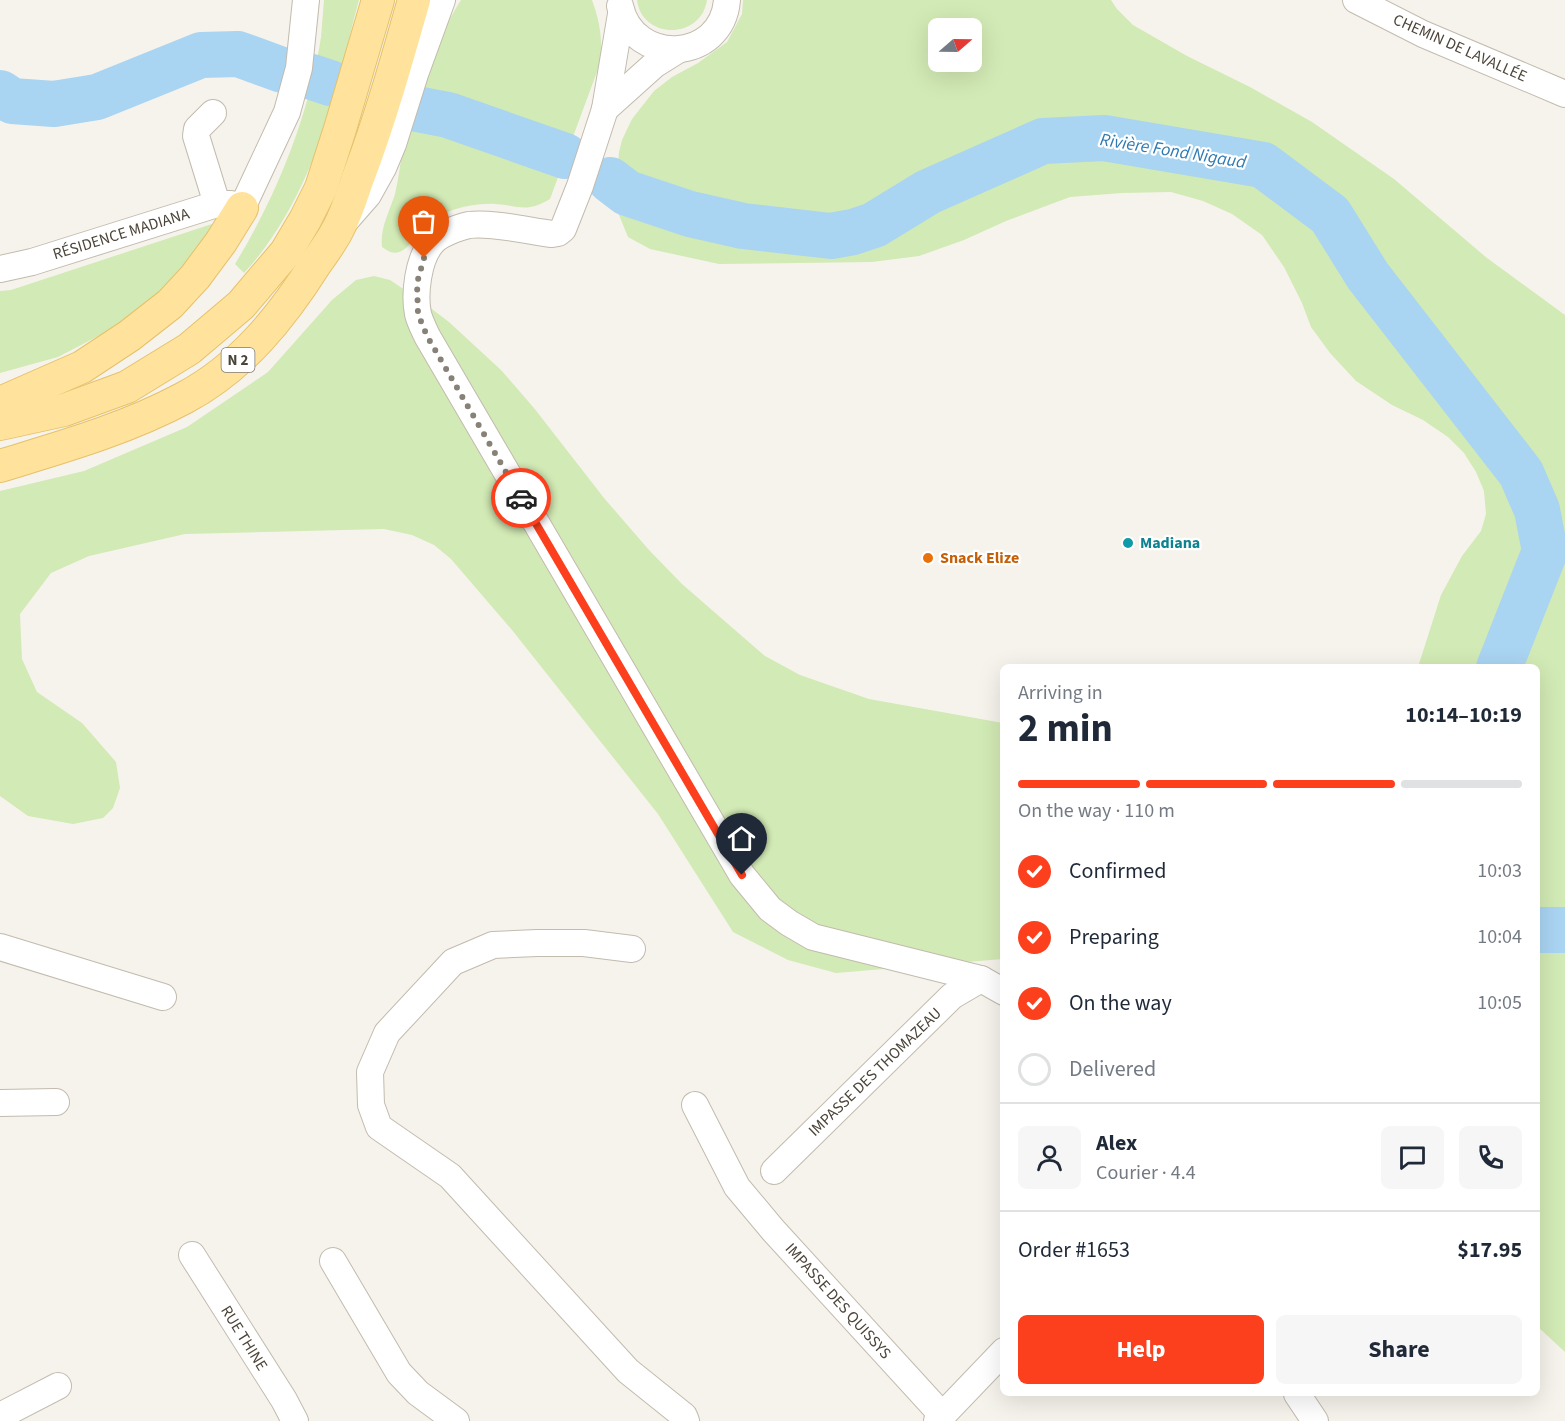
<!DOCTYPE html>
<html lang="en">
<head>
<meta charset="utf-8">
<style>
  body { margin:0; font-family:"Source Sans 3",sans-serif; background:#f6f6f7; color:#1f2937; height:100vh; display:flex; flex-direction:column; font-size:22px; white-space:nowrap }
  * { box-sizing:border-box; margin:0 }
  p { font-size:20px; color:#747a83 }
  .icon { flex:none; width:33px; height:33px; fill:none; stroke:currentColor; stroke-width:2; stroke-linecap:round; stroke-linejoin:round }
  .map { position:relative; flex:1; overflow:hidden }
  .side { position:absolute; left:1000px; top:664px; width:540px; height:732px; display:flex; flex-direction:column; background:#fff; border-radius:9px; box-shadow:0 6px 24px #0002 }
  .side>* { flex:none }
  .needle { width:39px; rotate:70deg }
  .fabs { position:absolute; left:928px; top:18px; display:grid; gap:12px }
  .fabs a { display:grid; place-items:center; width:54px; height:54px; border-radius:9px; background:#fff; box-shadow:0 6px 24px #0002; font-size:30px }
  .pin { position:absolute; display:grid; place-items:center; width:51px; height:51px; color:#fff; margin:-62px -26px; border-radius:50% 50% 50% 0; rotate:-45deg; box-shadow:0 0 6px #0007 }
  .pin .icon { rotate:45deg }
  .courier { position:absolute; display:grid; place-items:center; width:60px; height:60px; margin:-30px; border:4px solid #fc3f1d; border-radius:50%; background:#fff; color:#222; box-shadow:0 2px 8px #0007 }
  .summary em { font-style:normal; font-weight:700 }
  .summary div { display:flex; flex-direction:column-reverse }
  .summary { display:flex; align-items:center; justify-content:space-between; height:102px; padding:0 18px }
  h1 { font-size:39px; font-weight:700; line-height:45px }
  .bar { display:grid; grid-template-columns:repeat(4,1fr); gap:9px 6px; align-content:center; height:72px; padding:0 18px }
  .bar i { height:8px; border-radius:4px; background:#e0e1e3 }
  .bar .selected { background:#fc3f1d }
  .bar p { grid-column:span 4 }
  .line { display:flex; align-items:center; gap:15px; padding:0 18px; border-top:2px solid #e0e1e3 }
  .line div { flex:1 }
  .round { display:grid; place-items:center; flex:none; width:63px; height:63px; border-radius:9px; background:#f6f6f7 }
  ol { padding:0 18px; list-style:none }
  li { display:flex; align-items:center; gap:18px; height:66px }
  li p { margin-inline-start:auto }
  li .icon { padding:6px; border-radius:50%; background:#fc3f1d; color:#fff; stroke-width:4 }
  li:last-child { color:#747a83 }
  li i { width:33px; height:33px; border:3px solid #e0e1e3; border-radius:50% }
  .primary-button { display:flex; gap:12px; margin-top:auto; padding:12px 18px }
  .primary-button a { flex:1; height:69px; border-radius:9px; background:#fc3f1d; color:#fff; font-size:24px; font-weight:700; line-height:69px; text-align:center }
  .primary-button a+a { background:#f6f6f7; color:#1f2937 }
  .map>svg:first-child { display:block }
  .green { fill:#d2eab5; fill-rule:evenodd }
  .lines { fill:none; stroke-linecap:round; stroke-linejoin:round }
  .river { stroke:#a9d4f2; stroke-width:46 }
  .minor-casing { stroke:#c2bbae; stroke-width:28 }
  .major-casing { stroke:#e6c16a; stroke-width:34 }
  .minor { stroke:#fff; stroke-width:26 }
  .major { stroke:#ffe39c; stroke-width:32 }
  .done { stroke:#878178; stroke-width:6; stroke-dasharray:0 10.8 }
  .route { stroke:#fc3f1d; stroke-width:8 }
  .culture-dot { fill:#0f9aa8; stroke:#fff; stroke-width:2 }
  .food-dot { fill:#e8710a; stroke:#fff; stroke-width:2 }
  .labels { text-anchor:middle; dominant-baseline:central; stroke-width:4.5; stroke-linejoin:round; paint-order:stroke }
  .shield { fill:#fff; stroke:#817c74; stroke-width:1.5 }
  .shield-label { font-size:15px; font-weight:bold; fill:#4b4439 }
  .street-label { font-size:16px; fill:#4b4439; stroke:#fff }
  .culture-label { font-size:16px; font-weight:bold; fill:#0d838f; stroke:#fff; text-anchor:start }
  .food-label { font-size:16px; font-weight:bold; fill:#c56008; stroke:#fff; text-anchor:start }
  .water-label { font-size:18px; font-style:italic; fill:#2e7ab2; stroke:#fff }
</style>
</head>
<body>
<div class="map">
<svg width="1565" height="1421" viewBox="0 0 1565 1421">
  <rect width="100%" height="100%" fill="#f6f3ec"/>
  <g class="green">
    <path d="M 324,0 L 359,0 C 351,28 345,57 338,85 C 321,149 290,224 244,273 L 235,264 C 276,197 309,116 321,37 C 322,25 323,12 324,0 Z"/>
    <path d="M 461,0 L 592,0 C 600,22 602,37 601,61 L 550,199 C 527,213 520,206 496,204 C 482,203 463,206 450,211 C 437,216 425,227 416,236 C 410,242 408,249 399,252 C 392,254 388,251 382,247 C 380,228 389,213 395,194 C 399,178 400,161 404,145 C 417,94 433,44 461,0 Z"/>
    <path d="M 637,0 L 707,0 C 701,40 642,40 637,0 Z"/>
    <path d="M 743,0 L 1111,0 L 1117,9 L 1133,25 L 1187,56 L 1250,87 L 1312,122 L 1394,179 L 1487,258 L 1565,315 L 1565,1352 L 1538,1327 L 1538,668 L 1418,667 L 1441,595 L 1462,556 L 1481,531 L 1486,514 L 1484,491 L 1476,472 L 1464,453 L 1448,437 L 1423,420 L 1392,405 L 1356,381 L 1330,353 L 1311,327 L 1302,303 L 1284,267 L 1262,235 L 1232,214 L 1203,201 L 1171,192 L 1122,193 L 1070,197 L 1006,221 L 964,240 L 919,256 L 872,262 L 719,264 L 650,249 L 628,237 L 619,215 L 615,194 L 619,152 L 622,140 L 632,119 L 654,91 L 672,77 L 698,63 L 727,42 L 742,14 ZM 939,28 L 972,28 L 972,62 L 939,62 Z"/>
    <path d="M 218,222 L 191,260 L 131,319 L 58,357 L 0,373 L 0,291 L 11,290 Z"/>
    <path d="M 374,276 L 390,280 L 424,303 L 449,322 L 501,370 L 534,408 L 604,498 L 649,550 L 682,584 L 765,656 L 800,675 L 869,699 L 1003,723 L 1003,959 L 836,973 L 788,960 L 733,932 L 658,814 L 512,630 L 451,559 L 434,545 L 412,535 L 384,529 L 185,534 L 89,556 L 51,573 L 20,614 L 22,659 L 37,692 L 82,723 L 116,762 L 120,788 L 113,808 L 103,818 L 73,824 L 28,816 L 0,796 L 0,491 L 84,471 L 187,427 L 268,372 L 332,300 L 356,280 Z"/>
  </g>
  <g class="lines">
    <g class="river">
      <path d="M 312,77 L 330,83"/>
      <path d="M 0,93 L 12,101 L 54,104 L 97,97 L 201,55 L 238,54 L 282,70"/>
      <path d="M 417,109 L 448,115 L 565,156"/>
      <path d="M 610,180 L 627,193 L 690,214 L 743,226 L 831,236 L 853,232 L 874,225 L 928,192 L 1043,141 L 1104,138 L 1263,165 L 1330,215 L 1368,276 L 1521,473 L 1537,510 L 1545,551 L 1499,668"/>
      <path d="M 1538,930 L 1565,930"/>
    </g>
    <g class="minor-casing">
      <g id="minor">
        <path d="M 1356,0 L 1423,34 L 1565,94"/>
        <path d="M 620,6 C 633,66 722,63 727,0"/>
        <path d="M 621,14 L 605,109 L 580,186 L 563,229 L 558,233 L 552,234 C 529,231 491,222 469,225 C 459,227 438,235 432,243 C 418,259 414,294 418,314 C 420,322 424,329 427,336 L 742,875 L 770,909 L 789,923 L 813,937 L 981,979 L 1004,992"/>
        <path d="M 605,109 L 654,65 L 678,50"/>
        <path d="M 213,113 L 197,129 L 196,136 L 217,204"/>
        <path d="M 347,219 L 368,195 L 383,168 L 393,144 L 415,74 L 442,0"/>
        <path d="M 0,269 L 32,262 L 217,204 L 231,204 L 242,208 L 287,112 L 299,68 L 306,0"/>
        <path d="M 0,947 L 163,997"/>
        <path d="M 632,949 L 584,943 L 537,943 L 493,945 L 453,962 L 387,1033 L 370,1072 L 371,1105 L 379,1127 L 450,1176 L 628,1371 L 684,1416 L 686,1421"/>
        <path d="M 0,1103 L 56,1102"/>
        <path d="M 695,1105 L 737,1187 L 773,1230 L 943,1416"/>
        <path d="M 774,1171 L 952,996 L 981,979"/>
        <path d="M 192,1255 L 284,1400 L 295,1421"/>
        <path d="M 333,1261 L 399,1373 L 418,1393 L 456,1421"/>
        <path d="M 1297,1394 L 1315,1421"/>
        <path d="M 0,1416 L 58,1386"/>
        <path d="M 937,1421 L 1004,1351"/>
      </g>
    </g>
    <g class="major-casing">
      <g id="major">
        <path d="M 0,403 L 82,367 L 129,336 L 170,304 L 195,277 L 221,242 L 242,208"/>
        <path d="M 0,424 L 64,410 L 127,387 L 189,349 L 241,305 L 286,252 L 305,220 L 321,188 L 340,129 L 378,0"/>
        <path d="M 0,466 C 62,447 126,429 184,398 C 241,368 282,317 316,263 C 324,252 332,241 338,229 C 347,213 352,195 358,178 C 380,120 397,60 414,0"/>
      </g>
    </g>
    <use href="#minor" class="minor"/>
    <use href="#major" class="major"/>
  </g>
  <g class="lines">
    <path class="done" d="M 424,258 L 417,283 L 418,314 L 427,336 L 521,498"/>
    <path class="route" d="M 521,498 L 742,875"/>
  </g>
  <circle class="culture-dot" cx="1128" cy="543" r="6"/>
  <circle class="food-dot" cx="928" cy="558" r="6"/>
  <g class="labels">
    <rect class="shield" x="221.5" y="348" width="33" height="24" rx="4.5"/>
    <g class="shield-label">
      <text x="238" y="360">N 2</text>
    </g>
    <g class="street-label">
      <text transform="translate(1460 48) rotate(24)">CHEMIN DE LAVALLÉE</text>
      <text transform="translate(121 234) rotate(-17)">RÉSIDENCE MADIANA</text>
      <text transform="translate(875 1072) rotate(-44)">IMPASSE DES THOMAZEAU</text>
      <text transform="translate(838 1301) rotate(48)">IMPASSE DES QUISSYS</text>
      <text transform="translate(244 1338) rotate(58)">RUE THINE</text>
    </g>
    <g class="culture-label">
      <text x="1140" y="543">Madiana</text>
    </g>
    <g class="food-label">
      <text x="940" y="558">Snack Elize</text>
    </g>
    <g class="water-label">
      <text transform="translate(1173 151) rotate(9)">Rivière Fond Nigaud</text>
    </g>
  </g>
</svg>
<div class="fabs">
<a><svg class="needle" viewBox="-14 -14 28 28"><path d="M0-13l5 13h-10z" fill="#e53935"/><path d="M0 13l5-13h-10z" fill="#747a83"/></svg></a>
</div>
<div class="pin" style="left:424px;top:258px;background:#ea580c"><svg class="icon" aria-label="bag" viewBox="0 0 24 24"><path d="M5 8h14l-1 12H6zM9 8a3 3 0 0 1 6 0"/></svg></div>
<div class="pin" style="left:742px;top:875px;background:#1f2937"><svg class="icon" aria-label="home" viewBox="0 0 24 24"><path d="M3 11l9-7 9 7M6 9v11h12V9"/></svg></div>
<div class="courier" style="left:521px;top:498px"><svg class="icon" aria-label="car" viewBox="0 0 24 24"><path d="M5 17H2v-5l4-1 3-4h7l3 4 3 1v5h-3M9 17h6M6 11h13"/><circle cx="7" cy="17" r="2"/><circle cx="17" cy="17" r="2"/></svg></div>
<section class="side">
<div class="summary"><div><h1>2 min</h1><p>Arriving in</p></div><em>10:14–10:19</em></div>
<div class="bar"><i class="selected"></i><i class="selected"></i><i class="selected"></i><i></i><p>On the way · 110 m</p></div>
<ol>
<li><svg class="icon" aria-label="check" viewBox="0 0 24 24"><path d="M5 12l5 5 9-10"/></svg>Confirmed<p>10:03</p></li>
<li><svg class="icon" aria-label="check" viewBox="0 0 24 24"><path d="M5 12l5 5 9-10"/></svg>Preparing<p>10:04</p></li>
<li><svg class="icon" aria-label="check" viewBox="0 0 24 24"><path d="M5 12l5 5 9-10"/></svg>On the way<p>10:05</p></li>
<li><i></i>Delivered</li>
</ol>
<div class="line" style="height:108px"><a class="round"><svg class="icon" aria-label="person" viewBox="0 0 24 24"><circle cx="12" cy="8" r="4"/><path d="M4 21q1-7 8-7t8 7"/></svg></a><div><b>Alex</b><p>Courier · 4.4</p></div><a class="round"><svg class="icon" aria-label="chat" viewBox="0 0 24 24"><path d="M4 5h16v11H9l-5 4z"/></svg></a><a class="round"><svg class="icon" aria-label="phone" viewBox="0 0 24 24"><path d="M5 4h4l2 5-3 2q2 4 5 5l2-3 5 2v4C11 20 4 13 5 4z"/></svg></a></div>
<div class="line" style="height:78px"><div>Order #1653</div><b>$17.95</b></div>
<div class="primary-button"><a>Help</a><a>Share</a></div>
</section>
</div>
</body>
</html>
